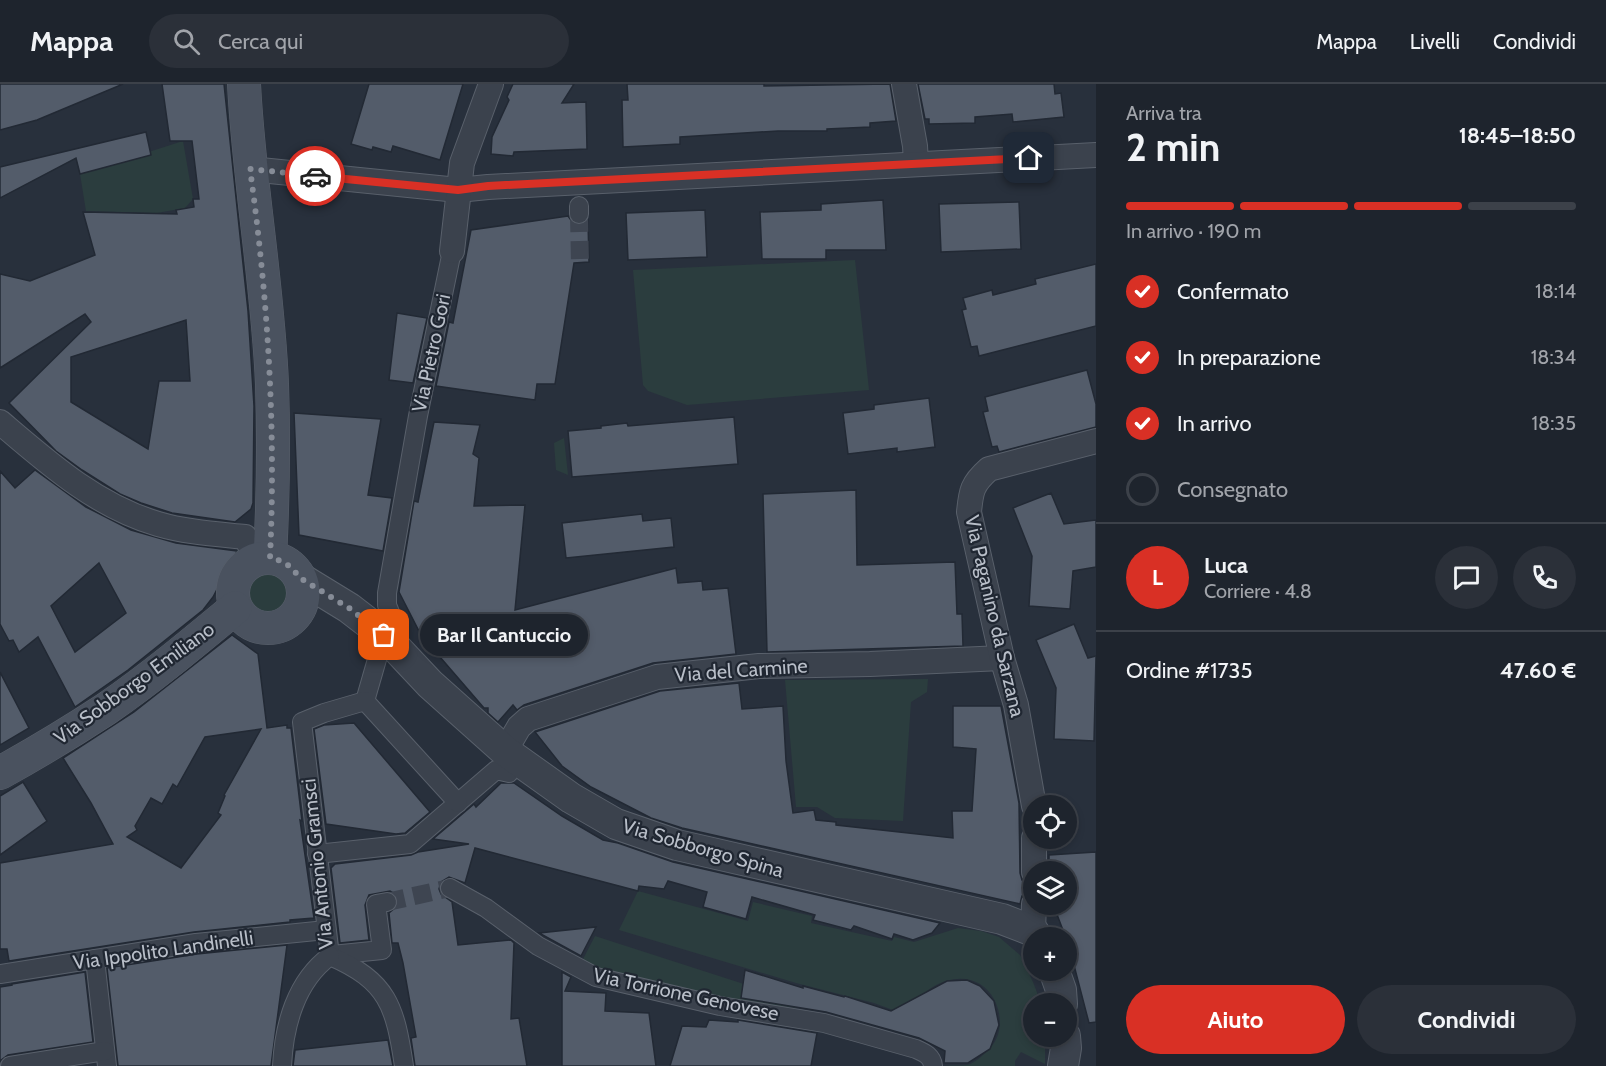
<!DOCTYPE html>
<html lang="it">
<head>
<meta charset="utf-8">
<style>
  body { margin:0; font-family:Cabin,sans-serif; background:#2b3039; color:#f1f3f6; height:100vh; display:flex; flex-direction:column; font-size:22px; white-space:nowrap }
  * { box-sizing:border-box; margin:0 }
  p { font-size:20px; color:#a1a4aa }
  .icon { flex:none; width:33px; height:33px; fill:none; stroke:currentColor; stroke-width:2; stroke-linecap:round; stroke-linejoin:round }
  .map { position:relative; flex:1; overflow:hidden }
  .sheet { display:flex; flex-direction:column; background:#1e242d; width:510px }
  .sheet>* { flex:none }
  .controls { position:absolute; left:1023px; top:711px; display:grid; gap:12px }
  .controls a { display:grid; place-items:center; width:54px; height:54px; border-radius:50%; background:#1e242d; box-shadow:0 3px 9px #0003,0 0 0 2px #3c4149; font-size:30px }
  .pin { position:absolute; display:grid; place-items:center; width:51px; height:51px; color:#fff; margin:-26px; border-radius:12px; box-shadow:0 3px 9px #0006 }
  .courier { position:absolute; display:grid; place-items:center; width:60px; height:60px; margin:-30px; border:4px solid #d93025; border-radius:50%; background:#fff; color:#222; box-shadow:0 2px 8px #0007 }
  .bubble { position:absolute; height:42px; border-radius:21px; background:#1e242d; box-shadow:0 3px 9px #0003,0 0 0 2px #3c4149; font-size:20px; font-weight:700; line-height:42px; text-align:center }
  .overview em { font-style:normal; font-weight:700 }
  .overview div { display:flex; flex-direction:column-reverse }
  .overview { display:flex; align-items:center; justify-content:space-between; height:102px; padding:0 30px }
  h1 { font-size:39px; font-weight:700; line-height:45px }
  .bar { display:grid; grid-template-columns:repeat(4,1fr); gap:9px 6px; align-content:center; height:72px; padding:0 30px }
  .bar i { height:8px; border-radius:4px; background:#3c4149 }
  .bar .on { background:#d93025 }
  .bar p { grid-column:span 4 }
  .line { display:flex; align-items:center; gap:15px; padding:0 30px; border-top:2px solid #3c4149 }
  .line div { flex:1 }
  .round { display:grid; place-items:center; flex:none; width:63px; height:63px; border-radius:32px; background:#2b3039 }
  ol { padding:0 30px; list-style:none }
  li { display:flex; align-items:center; gap:18px; height:66px }
  li p { margin-inline-start:auto }
  li .icon { padding:6px; border-radius:50%; background:#d93025; color:#fff; stroke-width:4 }
  li:last-child { color:#a1a4aa }
  li i { width:33px; height:33px; border:3px solid #3c4149; border-radius:50% }
  .button { display:flex; gap:12px; margin-top:auto; padding:12px 30px }
  .button a { flex:1; height:69px; border-radius:36px; background:#d93025; color:#fff; font-size:24px; font-weight:700; line-height:69px; text-align:center }
  .button a+a { background:#2b3039; color:#f1f3f6 }
  header { display:flex; align-items:center; gap:36px; box-sizing:border-box; height:84px; padding:0 30px; background:#1e242d; border-bottom:2px solid #3c4149 }
  header strong { font-size:28px }
  nav { display:flex; gap:33px; margin-inline-start:auto; font-size:21px }
  .search { width:420px; height:54px; background:#2b3039; display:flex; align-items:center; gap:15px; box-sizing:border-box; padding:0 21px; border-radius:33px; color:#a1a4aa; font-size:22px }
  main { display:flex; flex:1; min-height:0 }
  .map>svg:first-child { display:block }
  .green { fill:#2b3d3e }
  .building { fill:#535c6a; stroke:#222934; stroke-width:1.5; fill-rule:evenodd }
  .lines { fill:none; stroke-linecap:round; stroke-linejoin:round }
  .pedestrian-tunnel { stroke:#3e4551; stroke-width:18; stroke-dasharray:18 9; stroke-linecap:butt }
  .pedestrian-casing { stroke:#59606b; stroke-width:20 }
  .minor-casing { stroke:#59606b; stroke-width:26 }
  .tertiary-casing { stroke:#59606b; stroke-width:32 }
  .secondary-casing { stroke:#59606b; stroke-width:34 }
  .pedestrian { stroke:#3b424d; stroke-width:18 }
  .minor { stroke:#3b424d; stroke-width:24 }
  .tertiary { stroke:#3b424d; stroke-width:30 }
  .secondary { stroke:#4a525f; stroke-width:33 }
  .done { stroke:#868c97; stroke-width:6; stroke-dasharray:0 10.8 }
  .route { stroke:#d93025; stroke-width:8 }
  .labels { text-anchor:middle; dominant-baseline:central; stroke-width:4.5; stroke-linejoin:round; paint-order:stroke }
  .street-label { font-size:20px; fill:#b8bec8; stroke:#202732 }
</style>
</head>
<body>
<header>
<strong>Mappa</strong>
<div class="search"><svg class="icon" aria-label="search" viewBox="0 0 24 24"><circle cx="10" cy="10" r="6"/><path d="M15 15l6 6"/></svg>Cerca qui</div>
<nav><a>Mappa</a><a>Livelli</a><a>Condividi</a></nav>
</header>
<main>
<div class="map">
<svg width="1096" height="982" viewBox="0 0 1096 982">
  <rect width="100%" height="100%" fill="#28303c"/>
  <g class="green">
    <path d="M 183,57 L 193,115 L 185,124 L 157,129 L 86,127 L 80,90 Z"/>
    <path d="M 855,176 L 869,306 L 687,321 L 648,307 L 643,301 L 633,186 Z"/>
    <path d="M 564,354 L 568,391 L 556,386 L 554,359 Z"/>
    <circle cx="268" cy="509" r="19"/>
    <path d="M 928,595 L 927,608 L 911,618 L 903,737 L 835,734 L 817,723 L 796,723 L 785,596 Z"/>
    <path d="M 638,807 L 748,837 L 753,818 L 812,832 L 811,839 L 892,857 L 894,853 L 914,858 L 958,844 L 981,847 L 999,853 L 1020,871 L 1033,898 L 1041,919 L 1034,920 L 1034,952 L 1045,953 L 1045,980 L 1021,968 L 1015,977 L 1015,982 L 945,982 C 951,981 960,982 967,981 C 976,979 984,970 990,964 C 1007,947 1001,913 980,900 C 960,888 931,898 919,916 C 916,921 914,928 912,933 L 874,919 L 796,899 L 619,846 Z"/>
    <path d="M 595,852 L 797,917 L 796,924 C 746,918 698,909 649,897 C 626,891 603,887 582,877 Z"/>
  </g>
  <g class="building">
    <path d="M 0,0 L 123,0 L 37,36 L 0,46 Z"/>
    <path d="M 162,0 L 224,0 L 248,227 L 254,322 L 253,419 L 251,425 L 235,438 L 172,429 L 141,419 L 120,410 L 82,386 L 56,367 L 9,319 L 91,238 L 85,230 L 0,284 L 0,190 L 30,197 L 95,171 L 83,128 L 177,130 L 176,126 L 194,123 L 193,115 L 199,115 L 192,57 L 170,57 ZM 186,236 L 190,297 L 159,297 L 148,365 L 71,318 L 71,273 Z"/>
    <path d="M 369,0 L 463,0 L 440,76 L 393,62 L 391,68 L 373,63 L 372,66 L 351,60 Z"/>
    <path d="M 513,0 L 574,0 L 562,19 L 586,18 L 587,65 L 514,68 L 513,72 L 491,70 L 492,53 L 509,16 L 507,13 Z"/>
    <path d="M 627,0 L 764,0 L 764,2 L 890,0 L 896,37 L 870,39 L 870,43 L 827,45 L 827,47 L 778,47 L 680,53 L 680,60 L 623,63 L 622,16 L 628,16 Z"/>
    <path d="M 918,0 L 1054,0 L 1055,10 L 1061,9 L 1064,33 L 1013,38 L 1012,30 L 975,33 L 975,39 L 929,40 L 929,35 L 925,35 Z"/>
    <path d="M 146,48 L 151,71 L 80,90 L 76,74 L 0,114 L 0,83 Z"/>
    <path d="M 883,116 L 886,166 L 826,166 L 826,175 L 762,175 L 760,128 L 821,126 L 821,120 Z"/>
    <path d="M 1019,118 L 1021,165 L 941,168 L 939,120 Z"/>
    <path d="M 705,126 L 707,173 L 628,176 L 626,129 Z"/>
    <path d="M 568,132 L 573,139 L 578,141 L 588,136 L 589,178 L 574,179 L 555,300 L 537,300 L 535,316 L 436,302 L 449,238 L 453,239 L 471,146 Z"/>
    <path d="M 1096,180 L 1096,242 L 979,272 L 977,262 L 971,263 L 962,226 L 966,225 L 963,214 L 992,206 L 993,211 L 1036,200 L 1035,195 Z"/>
    <path d="M 397,229 L 427,234 L 413,299 L 389,296 Z"/>
    <path d="M 1087,286 L 1096,320 L 1096,343 L 999,368 L 997,362 L 992,363 L 983,328 L 988,327 L 985,313 Z"/>
    <path d="M 929,314 L 935,363 L 897,368 L 897,364 L 848,370 L 843,329 L 874,325 L 874,321 Z"/>
    <path d="M 294,329 L 381,335 L 368,411 L 392,414 L 383,467 L 299,451 Z"/>
    <path d="M 734,333 L 738,380 L 572,393 L 568,347 L 601,344 L 601,342 L 627,339 L 628,342 Z"/>
    <path d="M 434,338 L 480,341 L 473,370 L 479,374 L 474,422 L 525,421 L 515,526 L 676,484 L 678,499 L 702,497 L 703,506 L 728,504 L 736,570 L 653,579 L 524,621 L 517,626 L 513,621 L 498,638 L 488,629 L 488,624 L 484,624 L 421,551 L 399,508 L 414,417 L 418,418 Z"/>
    <path d="M 35,386 L 86,423 L 131,446 L 176,459 L 237,467 L 213,513 L 203,526 L 128,586 L 75,623 L 38,553 L 19,568 L 13,556 L 9,557 L 0,540 L 0,387 L 15,404 ZM 99,479 L 126,529 L 75,568 L 51,522 Z"/>
    <path d="M 856,406 L 857,481 L 955,478 L 957,530 L 962,530 L 963,562 L 767,568 L 763,410 Z"/>
    <path d="M 1051,409 L 1064,440 L 1096,436 L 1096,483 L 1073,487 L 1070,525 L 1029,522 L 1032,472 L 1013,424 Z"/>
    <path d="M 642,430 L 643,437 L 671,434 L 674,463 L 566,474 L 562,439 Z"/>
    <path d="M 1074,540 L 1088,574 L 1096,572 L 1094,657 L 1054,655 L 1056,604 L 1036,556 Z"/>
    <path d="M 232,551 L 258,570 L 267,644 L 287,641 L 287,644 L 291,644 L 302,737 L 300,736 L 314,834 L 290,836 L 290,838 L 194,848 L 9,877 L 7,865 L 0,865 L 0,779 L 113,760 L 91,719 L 63,674 L 134,628 ZM 261,645 L 224,711 L 225,712 L 218,729 L 221,731 L 181,784 L 127,753 L 137,746 L 135,742 L 151,714 L 162,720 L 173,700 L 177,703 L 205,653 Z"/>
    <path d="M 0,588 L 29,644 L 0,661 Z"/>
    <path d="M 739,599 L 742,625 L 783,622 L 786,677 L 793,729 L 814,726 L 816,736 L 836,738 L 836,741 L 953,754 L 952,727 L 972,727 L 976,665 L 953,663 L 953,622 L 1001,622 L 1019,719 L 1020,789 L 1022,796 L 1027,801 L 1034,802 L 1034,806 L 1027,808 L 1022,812 L 1020,820 L 682,744 L 651,734 L 591,703 L 562,682 L 535,648 L 660,607 Z"/>
    <path d="M 354,639 L 430,728 L 405,749 L 396,750 L 326,740 L 314,645 L 324,641 Z"/>
    <path d="M 23,698 L 47,737 L 0,771 L 0,712 Z"/>
    <path d="M 501,699 L 514,699 L 562,732 L 603,756 L 618,759 L 673,778 L 940,839 L 932,849 L 913,856 L 894,850 L 892,855 L 854,842 L 851,846 L 813,836 L 815,831 L 752,813 L 746,835 L 703,823 L 707,808 L 668,797 L 664,805 L 639,802 L 638,807 L 475,764 L 465,799 L 449,793 L 441,798 L 439,805 L 441,810 L 452,818 L 458,861 L 511,856 L 514,859 L 511,935 L 519,934 L 527,982 L 415,982 L 411,954 L 416,953 L 403,879 L 398,859 L 392,859 L 389,829 L 397,822 L 398,815 L 395,810 L 390,807 L 369,811 L 365,821 L 369,856 L 340,859 L 331,784 L 335,780 L 411,771 L 418,768 L 469,760 L 433,755 L 474,720 L 476,723 Z"/>
    <path d="M 1096,768 L 1096,938 L 1089,939 L 1069,862 L 1053,820 L 1066,820 L 1066,788 L 1049,788 L 1049,771 Z"/>
    <path d="M 596,843 L 581,872 L 539,849 Z"/>
    <path d="M 287,861 L 271,982 L 118,982 L 107,884 L 197,870 Z"/>
    <path d="M 745,886 L 803,904 L 803,902 L 844,913 L 845,912 L 891,927 L 947,897 L 967,896 L 980,902 L 994,917 L 999,941 L 990,965 L 968,979 L 944,979 L 945,967 L 919,954 L 826,928 L 741,914 Z"/>
    <path d="M 85,888 L 93,958 L 8,971 L 0,977 L 0,903 L 12,901 L 12,900 Z"/>
    <path d="M 562,888 L 571,893 L 565,907 L 606,909 L 605,927 L 649,929 L 656,982 L 562,982 Z"/>
    <path d="M 709,936 L 738,938 L 738,936 L 817,949 L 811,982 L 670,982 L 682,942 L 706,943 Z"/>
    <path d="M 388,956 L 393,982 L 293,982 L 295,966 Z"/>
  </g>
  <g class="lines">
    <g class="pedestrian-tunnel">
      <path d="M 579,130 L 580,179"/>
      <path d="M 387,818 L 450,804"/>
    </g>
    <g class="pedestrian-casing">
      <g id="pedestrian">
        <path d="M 579,122 L 579,130"/>
        <path d="M 395,541 L 387,521 L 387,509 L 418,332 L 452,167"/>
        <path d="M 365,617 L 384,551"/>
        <path d="M 317,770 L 410,760 L 496,686 L 509,689"/>
        <path d="M 450,804 L 486,824 L 538,862 L 596,893 L 720,922 L 824,939 L 916,965 C 925,969 932,972 933,982"/>
        <path d="M 332,871 L 382,866 L 376,820 L 387,818"/>
        <path d="M 330,872 L 302,638 L 324,629 L 365,617 L 458,719"/>
        <path d="M 330,872 C 388,897 395,922 404,982"/>
        <path d="M 95,875 L 107,982"/>
        <path d="M 0,890 L 196,859 L 326,846"/>
        <path d="M 10,982 L 105,967"/>
        <path d="M 282,982 C 284,941 296,897 330,872"/>
      </g>
    </g>
    <g class="minor-casing">
      <g id="minor">
        <path d="M 904,0 L 915,62 L 916,79"/>
        <path d="M 250,85 L 458,106 L 488,103 L 1096,71"/>
        <path d="M 452,167 L 462,79 L 491,0"/>
        <path d="M 0,338 C 48,379 96,422 158,440 C 185,448 216,450 245,453 L 258,475"/>
        <path d="M 505,667 L 519,643 L 528,635 L 657,593 L 759,582 L 870,580 L 1002,574"/>
        <path d="M 1034,722 L 1016,621 L 1002,574 L 969,428 C 971,407 972,400 989,385 L 1096,357"/>
        <path d="M 1034,788 L 1034,754"/>
        <path d="M 1033,847 L 1034,820"/>
      </g>
    </g>
    <g class="tertiary-casing">
      <g id="tertiary">
        <path d="M 300,494 L 349,524 L 384,551 L 430,600 L 505,667 L 571,714 L 616,740 L 677,761 L 1002,835 L 1033,847 L 1038,854"/>
        <path d="M 1054,886 L 1061,906 L 1062,920"/>
        <path d="M 1063,982 L 1066,964 L 1065,952"/>
      </g>
    </g>
    <g class="secondary-casing">
      <g id="secondary">
        <path d="M 244,0 C 249,100 268,200 272,300 C 274,358 273,416 270,474"/>
        <circle cx="268" cy="509" r="35"/>
        <path d="M 0,689 C 36,669 71,648 106,625 C 151,594 193,559 235,524"/>
      </g>
    </g>
    <use href="#pedestrian" class="pedestrian"/>
    <use href="#minor" class="minor"/>
    <use href="#tertiary" class="tertiary"/>
    <use href="#secondary" class="secondary"/>
  </g>
  <g class="lines">
    <path class="done" d="M 315,92 L 250,85 C 268,215 276,343 270,474 L 282,477 L 292,484 L 300,494 L 349,524 L 384,551"/>
    <path class="route" d="M 315,92 L 458,106 L 488,102 L 1029,74"/>
  </g>
  <g class="labels">
    <g class="street-label">
      <text transform="translate(431 269) rotate(-78)">Via Pietro Gori</text>
      <text transform="translate(995 532) rotate(77)">Via Paganino da Sarzana</text>
      <text transform="translate(741 586) rotate(-4)">Via del Carmine</text>
      <text transform="translate(134 599) rotate(-36)">Via Sobborgo Emiliano</text>
      <text transform="translate(703 764) rotate(16)">Via Sobborgo Spina</text>
      <text transform="translate(317 780) rotate(-96)">Via Antonio Gramsci</text>
      <text transform="translate(163 866) rotate(-8)">Via Ippolito Landinelli</text>
      <text transform="translate(686 910) rotate(12)">Via Torrione Genovese</text>
    </g>
  </g>
</svg>
<div class="controls">
<a><svg class="icon" aria-label="locate" viewBox="0 0 24 24"><circle cx="12" cy="12" r="6"/><path d="M12 2v4M12 18v4M2 12h4M18 12h4"/></svg></a>
<a><svg class="icon" aria-label="layers" viewBox="0 0 24 24"><path d="M12 4l9 5-9 5-9-5zM3 14l9 5 9-5"/></svg></a>
<a>+</a>
<a>−</a>
</div>
<div class="pin" style="left:384px;top:551px;background:#ea580c"><svg class="icon" aria-label="bag" viewBox="0 0 24 24"><path d="M5 8h14l-1 12H6zM9 8a3 3 0 0 1 6 0"/></svg></div>
<div class="pin" style="left:1029px;top:74px;background:#1f2937"><svg class="icon" aria-label="home" viewBox="0 0 24 24"><path d="M3 11l9-7 9 7M6 9v11h12V9"/></svg></div>
<div class="courier" style="left:315px;top:92px"><svg class="icon" aria-label="car" viewBox="0 0 24 24"><path d="M5 17H2v-5l4-1 3-4h7l3 4 3 1v5h-3M9 17h6M6 11h13"/><circle cx="7" cy="17" r="2"/><circle cx="17" cy="17" r="2"/></svg></div>
<div class="bubble" style="left:420px;top:530px;width:168px">Bar Il Cantuccio</div>
</div>
<section class="sheet">
<div class="overview"><div><h1>2 min</h1><p>Arriva tra</p></div><em>18:45–18:50</em></div>
<div class="bar"><i class="on"></i><i class="on"></i><i class="on"></i><i></i><p>In arrivo · 190 m</p></div>
<ol>
<li><svg class="icon" aria-label="check" viewBox="0 0 24 24"><path d="M5 12l5 5 9-10"/></svg>Confermato<p>18:14</p></li>
<li><svg class="icon" aria-label="check" viewBox="0 0 24 24"><path d="M5 12l5 5 9-10"/></svg>In preparazione<p>18:34</p></li>
<li><svg class="icon" aria-label="check" viewBox="0 0 24 24"><path d="M5 12l5 5 9-10"/></svg>In arrivo<p>18:35</p></li>
<li><i></i>Consegnato</li>
</ol>
<div class="line" style="height:108px"><b class="round" style="background:#d93025;color:#fff">L</b><div><b>Luca</b><p>Corriere · 4.8</p></div><a class="round"><svg class="icon" aria-label="chat" viewBox="0 0 24 24"><path d="M4 5h16v11H9l-5 4z"/></svg></a><a class="round"><svg class="icon" aria-label="phone" viewBox="0 0 24 24"><path d="M5 4h4l2 5-3 2q2 4 5 5l2-3 5 2v4C11 20 4 13 5 4z"/></svg></a></div>
<div class="line" style="height:78px"><div>Ordine #1735</div><b>47.60 €</b></div>
<div class="button"><a>Aiuto</a><a>Condividi</a></div>
</section>
</main>
</body>
</html>
